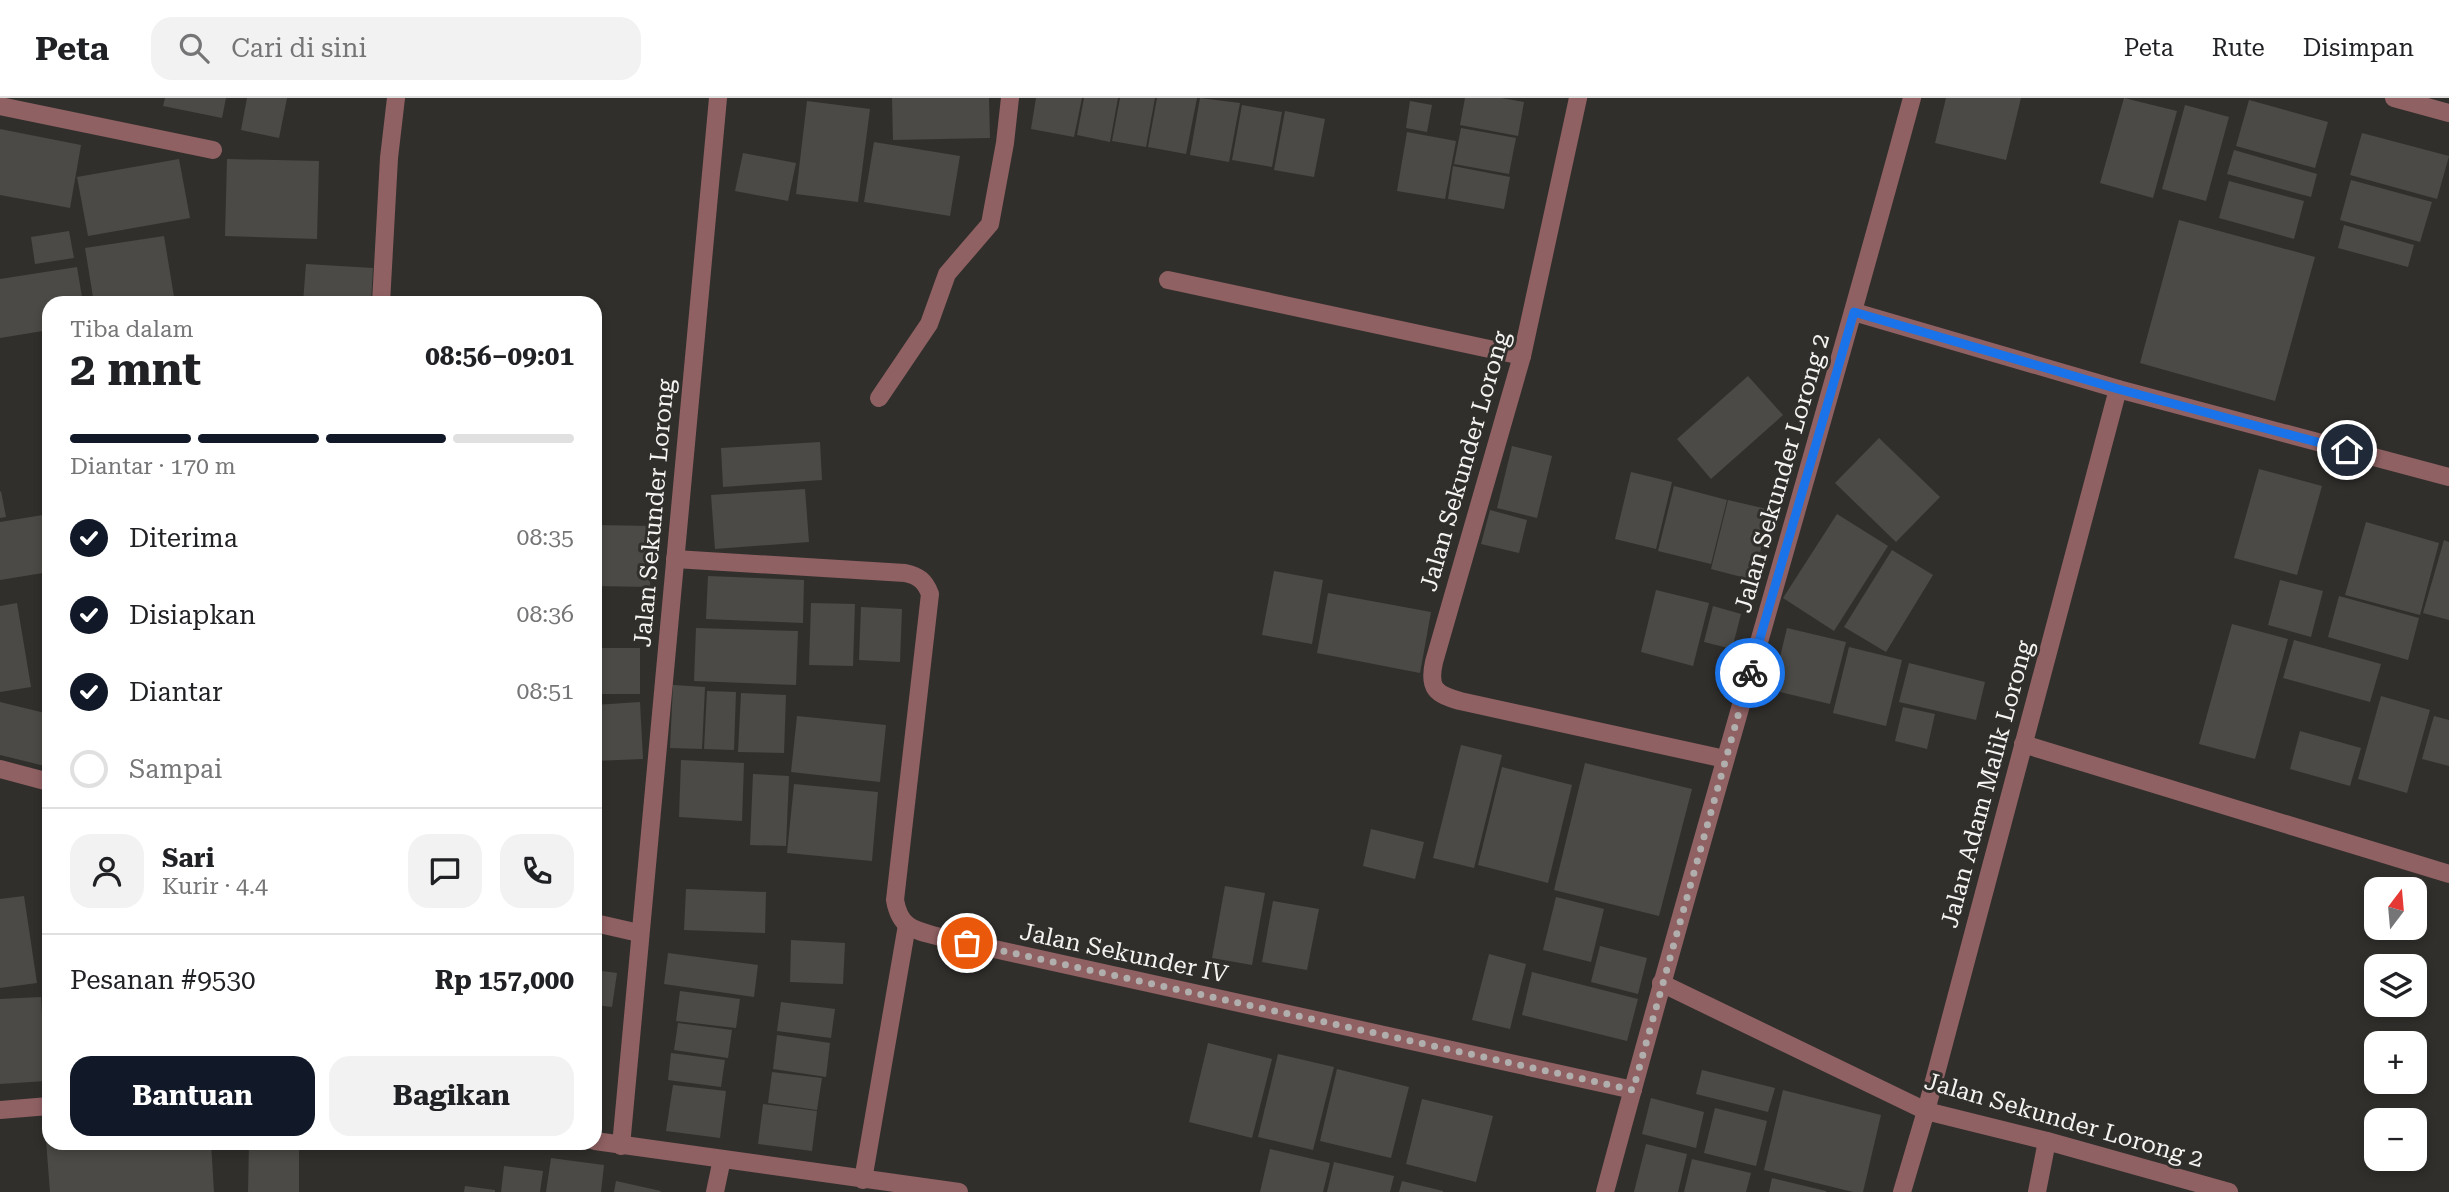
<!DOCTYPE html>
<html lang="id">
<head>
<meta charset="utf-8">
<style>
  body { margin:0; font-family:"Roboto Serif",serif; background:#f2f2f2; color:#202124; height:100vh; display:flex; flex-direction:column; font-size:26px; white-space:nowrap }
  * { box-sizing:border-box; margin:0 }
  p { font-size:23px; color:#757577 }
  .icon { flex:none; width:38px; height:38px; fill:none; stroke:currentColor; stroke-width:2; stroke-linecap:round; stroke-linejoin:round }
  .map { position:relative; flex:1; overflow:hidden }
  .sheet { position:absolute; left:42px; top:198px; width:560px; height:854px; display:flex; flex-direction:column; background:#fff; border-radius:21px; box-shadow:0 4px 10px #0003 }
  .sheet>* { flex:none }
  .needle { width:46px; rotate:16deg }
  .fabs { position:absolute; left:2364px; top:779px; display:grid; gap:14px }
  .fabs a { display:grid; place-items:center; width:63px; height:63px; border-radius:14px; background:#fff; box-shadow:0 4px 10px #0003; font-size:35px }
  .pin { position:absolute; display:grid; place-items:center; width:60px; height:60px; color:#fff; margin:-30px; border:4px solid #fff; border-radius:50%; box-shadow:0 2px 7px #0007 }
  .courier { position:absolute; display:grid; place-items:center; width:70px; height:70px; margin:-35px; border:5px solid #1a73e8; border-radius:50%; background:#fff; color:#222; box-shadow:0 2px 9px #0007 }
  .summary em { font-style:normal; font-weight:700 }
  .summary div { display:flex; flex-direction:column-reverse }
  .summary { display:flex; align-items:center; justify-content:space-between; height:119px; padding:0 28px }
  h1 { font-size:46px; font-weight:700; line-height:52px }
  .bar { display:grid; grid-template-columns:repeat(4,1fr); gap:10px 7px; align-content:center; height:84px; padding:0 28px }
  .bar i { height:9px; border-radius:5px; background:#e0e0e0 }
  .bar .selected { background:#111827 }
  .bar p { grid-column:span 4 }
  .line { display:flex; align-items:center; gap:18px; padding:0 28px; border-top:2px solid #e0e0e0 }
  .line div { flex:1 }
  .round { display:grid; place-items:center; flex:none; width:74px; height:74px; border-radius:21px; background:#f2f2f2 }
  ol { padding:0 28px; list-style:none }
  li { display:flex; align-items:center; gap:21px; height:77px }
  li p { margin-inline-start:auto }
  li .icon { padding:7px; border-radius:50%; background:#111827; color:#fff; stroke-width:4 }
  li:last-child { color:#757577 }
  li i { width:38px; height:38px; border:4px solid #e0e0e0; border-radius:50% }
  .primary-button { display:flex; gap:14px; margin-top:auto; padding:14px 28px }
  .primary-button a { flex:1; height:80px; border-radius:21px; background:#111827; color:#fff; font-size:28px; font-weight:700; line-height:80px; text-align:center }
  .primary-button a+a { background:#f2f2f2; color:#202124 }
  header { display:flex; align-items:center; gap:42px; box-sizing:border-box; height:98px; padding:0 35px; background:#fff; border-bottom:2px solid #e0e0e0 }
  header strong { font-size:33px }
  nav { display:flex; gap:38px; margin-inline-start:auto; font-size:24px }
  .search { width:490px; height:63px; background:#f2f2f2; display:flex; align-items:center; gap:18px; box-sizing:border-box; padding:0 24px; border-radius:21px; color:#757577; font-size:26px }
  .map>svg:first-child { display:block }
  .building { fill:#4b4a46 }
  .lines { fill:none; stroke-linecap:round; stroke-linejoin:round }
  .street { stroke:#906163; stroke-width:18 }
  .done { stroke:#b0afad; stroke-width:7; stroke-dasharray:0 12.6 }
  .route { stroke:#1a73e8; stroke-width:9 }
  .labels { text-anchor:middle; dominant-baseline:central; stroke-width:6; stroke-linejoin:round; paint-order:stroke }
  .street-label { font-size:24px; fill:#f5f4f2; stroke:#312f2c }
</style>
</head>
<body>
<header>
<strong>Peta</strong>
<div class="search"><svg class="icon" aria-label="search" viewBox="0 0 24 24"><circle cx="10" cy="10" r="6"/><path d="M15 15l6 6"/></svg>Cari di sini</div>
<nav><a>Peta</a><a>Rute</a><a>Disimpan</a></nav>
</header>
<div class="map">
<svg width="2449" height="1094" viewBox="0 0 2449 1094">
  <rect width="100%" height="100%" fill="#312f2c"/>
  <g class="building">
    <path d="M 165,0 L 226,0 L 222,20 L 163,8 Z"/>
    <path d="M 247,0 L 287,0 L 279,40 L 241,32 Z"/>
    <path d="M 892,0 L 989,0 L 990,40 L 893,42 Z"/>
    <path d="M 1036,0 L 1082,0 L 1074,39 L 1031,31 Z"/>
    <path d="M 1084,0 L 1118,0 L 1110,44 L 1077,37 Z"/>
    <path d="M 1120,0 L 1155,0 L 1146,49 L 1112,43 Z"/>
    <path d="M 1157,0 L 1197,0 L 1186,56 L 1148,49 Z"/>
    <path d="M 1200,0 L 1240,5 L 1229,64 L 1190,57 Z"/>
    <path d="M 1465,0 L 1501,0 L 1524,4 L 1518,38 L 1460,27 Z"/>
    <path d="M 1946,0 L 2021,0 L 2006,62 L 1935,45 Z"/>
    <path d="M 2124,0 L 2177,13 L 2153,100 L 2100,85 Z"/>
    <path d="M 2249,2 L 2328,24 L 2315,70 L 2236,48 Z"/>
    <path d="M 807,3 L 870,11 L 858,104 L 796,96 Z"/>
    <path d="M 1410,3 L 1432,7 L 1427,34 L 1406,30 Z"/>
    <path d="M 1242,7 L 1282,14 L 1272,69 L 1232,62 Z"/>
    <path d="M 2185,7 L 2229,19 L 2206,103 L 2162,91 Z"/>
    <path d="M 1285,13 L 1325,21 L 1314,79 L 1274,72 Z"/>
    <path d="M 1461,30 L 1516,40 L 1509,76 L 1454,66 Z"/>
    <path d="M 0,31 L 81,47 L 70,110 L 0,97 Z"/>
    <path d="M 1407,34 L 1456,43 L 1445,101 L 1397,93 Z"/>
    <path d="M 2362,35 L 2449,58 L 2437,101 L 2350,77 Z"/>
    <path d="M 874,44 L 960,58 L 950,118 L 864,104 Z"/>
    <path d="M 2234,52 L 2317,76 L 2311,99 L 2227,76 Z"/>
    <path d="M 743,55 L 796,65 L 788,103 L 735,93 Z"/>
    <path d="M 179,61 L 190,120 L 88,138 L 77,79 Z"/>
    <path d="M 227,61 L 319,63 L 317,141 L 225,138 Z"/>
    <path d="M 1453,68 L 1510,79 L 1504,111 L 1448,101 Z"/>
    <path d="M 2351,82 L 2432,104 L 2420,144 L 2340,122 Z"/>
    <path d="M 2229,83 L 2304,103 L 2294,141 L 2219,120 Z"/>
    <path d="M 2179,122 L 2315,159 L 2275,303 L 2140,265 Z"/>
    <path d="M 2344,127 L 2414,147 L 2408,169 L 2338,150 Z"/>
    <path d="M 69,133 L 74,160 L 35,166 L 31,139 Z"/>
    <path d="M 164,138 L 175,205 L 94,205 L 85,150 Z"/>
    <path d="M 306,166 L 373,170 L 371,205 L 303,205 Z"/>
    <path d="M 77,169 L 83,205 L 49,205 L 49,232 L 0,240 L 0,181 Z"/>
    <path d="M 1748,278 L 1783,317 L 1711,381 L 1677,341 Z"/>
    <path d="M 1879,340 L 1940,399 L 1896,444 L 1835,385 Z"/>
    <path d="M 820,344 L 822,382 L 723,389 L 721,350 Z"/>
    <path d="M 1512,348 L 1552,358 L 1537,420 L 1497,410 Z"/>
    <path d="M 2259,371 L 2322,388 L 2297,477 L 2234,460 Z"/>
    <path d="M 1631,374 L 1672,384 L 1656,451 L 1615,441 Z"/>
    <path d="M 1674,388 L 1727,402 L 1711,466 L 1658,453 Z"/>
    <path d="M 805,391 L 809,444 L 715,451 L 711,397 Z"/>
    <path d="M 1,393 L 6,419 L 0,420 L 0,394 Z"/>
    <path d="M 1728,402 L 1771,412 L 1753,482 L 1711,471 Z"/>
    <path d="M 1490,412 L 1527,422 L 1519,455 L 1481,446 Z"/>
    <path d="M 49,416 L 49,474 L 0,482 L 0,424 Z"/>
    <path d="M 1837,416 L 1888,448 L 1834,533 L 1783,500 Z"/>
    <path d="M 2366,424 L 2439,445 L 2420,517 L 2345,497 Z"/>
    <path d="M 595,427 L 652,428 L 650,489 L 595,488 Z"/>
    <path d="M 2444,442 L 2449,444 L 2449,522 L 2423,515 Z"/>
    <path d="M 1892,452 L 1933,477 L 1886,554 L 1844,529 Z"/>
    <path d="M 1274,473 L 1323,482 L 1312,546 L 1262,537 Z"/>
    <path d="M 708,478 L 804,482 L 803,525 L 706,521 Z"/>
    <path d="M 2280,482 L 2323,493 L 2311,539 L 2268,527 Z"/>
    <path d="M 1656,492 L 1709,505 L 1693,568 L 1641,554 Z"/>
    <path d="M 1328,495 L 1431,514 L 1420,575 L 1317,555 Z"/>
    <path d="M 2339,498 L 2419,520 L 2408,562 L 2328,539 Z"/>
    <path d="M 17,505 L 31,589 L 0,594 L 0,508 Z"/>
    <path d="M 811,505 L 855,506 L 853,568 L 809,567 Z"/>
    <path d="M 1713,508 L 1741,516 L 1732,551 L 1704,544 Z"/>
    <path d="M 861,509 L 902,511 L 900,564 L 859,562 Z"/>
    <path d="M 2232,526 L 2288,541 L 2255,661 L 2199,646 Z"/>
    <path d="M 696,530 L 798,533 L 796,587 L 694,583 Z"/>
    <path d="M 1787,530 L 1846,544 L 1830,606 L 1772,592 Z"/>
    <path d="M 2294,542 L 2381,566 L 2370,604 L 2283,580 Z"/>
    <path d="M 1849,549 L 1902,562 L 1886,628 L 1833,615 Z"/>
    <rect x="595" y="550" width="45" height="46"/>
    <path d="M 1909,565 L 1985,584 L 1976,622 L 1899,604 Z"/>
    <path d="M 673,587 L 705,589 L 702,651 L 670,650 Z"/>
    <path d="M 707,593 L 736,594 L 734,652 L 704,651 Z"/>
    <path d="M 741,595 L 786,597 L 784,655 L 738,654 Z"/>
    <path d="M 2381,598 L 2430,612 L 2407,695 L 2358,681 Z"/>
    <path d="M 0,604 L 49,616 L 49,669 L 0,657 Z"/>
    <path d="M 640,604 L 643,661 L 595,663 L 595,607 Z"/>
    <path d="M 1903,609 L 1935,616 L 1927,651 L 1895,643 Z"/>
    <path d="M 797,618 L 886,627 L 880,684 L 791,674 Z"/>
    <path d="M 2434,618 L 2449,622 L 2449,668 L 2422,661 Z"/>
    <path d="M 2300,633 L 2361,650 L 2350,688 L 2290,671 Z"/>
    <path d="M 1461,647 L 1502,657 L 1474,770 L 1433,760 Z"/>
    <path d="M 681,662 L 744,665 L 742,723 L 679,719 Z"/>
    <path d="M 1585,665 L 1692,691 L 1659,818 L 1554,792 Z"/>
    <path d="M 1502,669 L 1572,687 L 1548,785 L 1478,767 Z"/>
    <path d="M 753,676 L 789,678 L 786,748 L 750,747 Z"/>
    <path d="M 794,686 L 878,694 L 872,763 L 787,755 Z"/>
    <path d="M 1371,731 L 1424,744 L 1415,781 L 1363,768 Z"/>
    <path d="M 1225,788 L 1265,795 L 1252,867 L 1212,860 Z"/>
    <path d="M 686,791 L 766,794 L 765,835 L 684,832 Z"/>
    <path d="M 24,798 L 37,885 L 0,890 L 0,801 Z"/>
    <path d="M 1556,799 L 1604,811 L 1591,864 L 1543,852 Z"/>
    <path d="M 1273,803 L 1319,811 L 1307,872 L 1262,864 Z"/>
    <path d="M 791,842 L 845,845 L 843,886 L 790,884 Z"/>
    <path d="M 1600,848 L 1647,860 L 1638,896 L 1591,884 Z"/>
    <path d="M 668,855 L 758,867 L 754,899 L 664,886 Z"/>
    <path d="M 1489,856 L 1526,866 L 1510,931 L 1472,922 Z"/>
    <path d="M 595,872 L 617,875 L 612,909 L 595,907 Z"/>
    <path d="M 1532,874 L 1638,901 L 1627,943 L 1522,917 Z"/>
    <path d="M 680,893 L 740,901 L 736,930 L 676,923 Z"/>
    <path d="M 41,899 L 46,983 L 0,986 L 0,901 Z"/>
    <path d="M 781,904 L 835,911 L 831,940 L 777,933 Z"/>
    <path d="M 46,907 L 49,907 L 49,931 L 47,931 Z"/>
    <path d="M 678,925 L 732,932 L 728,960 L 674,952 Z"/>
    <path d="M 777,937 L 830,945 L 826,979 L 773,971 Z"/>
    <path d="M 1208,945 L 1272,961 L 1252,1040 L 1189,1024 Z"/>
    <path d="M 671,955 L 725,962 L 721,989 L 668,982 Z"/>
    <path d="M 1278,956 L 1334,969 L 1313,1052 L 1258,1039 Z"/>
    <path d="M 1337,971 L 1409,989 L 1391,1060 L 1320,1043 Z"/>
    <path d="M 1702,972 L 1775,990 L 1768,1014 L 1696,996 Z"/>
    <path d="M 772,974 L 822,980 L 817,1012 L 768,1005 Z"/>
    <path d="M 673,987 L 726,993 L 720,1040 L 666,1033 Z"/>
    <path d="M 1783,992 L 1881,1017 L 1863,1094 L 1853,1094 L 1764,1072 Z"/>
    <path d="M 1651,1000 L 1704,1014 L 1696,1050 L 1642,1036 Z"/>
    <path d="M 1422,1001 L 1493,1018 L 1476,1084 L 1406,1066 Z"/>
    <path d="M 763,1006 L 817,1013 L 812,1053 L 758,1046 Z"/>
    <path d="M 1715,1010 L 1767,1023 L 1756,1068 L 1704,1055 Z"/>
    <path d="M 49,1041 L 49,1045 L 211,1045 L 214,1094 L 50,1094 L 46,1042 Z"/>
    <path d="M 249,1045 L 299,1045 L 299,1094 L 248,1094 Z"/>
    <path d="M 1646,1046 L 1687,1056 L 1678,1094 L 1634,1094 Z"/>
    <path d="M 1270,1051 L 1330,1065 L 1323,1094 L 1260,1094 Z"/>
    <path d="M 551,1060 L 604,1067 L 601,1094 L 546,1094 Z"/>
    <path d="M 1692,1061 L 1751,1075 L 1746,1094 L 1684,1094 Z"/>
    <path d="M 1334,1064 L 1394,1078 L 1390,1094 L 1327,1094 Z"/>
    <path d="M 504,1068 L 543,1073 L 540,1094 L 501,1094 Z"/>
    <path d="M 1772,1080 L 1826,1093 L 1826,1094 L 1769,1094 Z"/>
    <path d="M 616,1083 L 661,1093 L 660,1094 L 614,1094 Z"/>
    <path d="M 1402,1083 L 1443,1093 L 1443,1094 L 1399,1094 Z"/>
    <path d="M 465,1088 L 495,1092 L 495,1094 L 464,1094 Z"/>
  </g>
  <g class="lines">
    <g class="street">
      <path d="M 1578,0 L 1522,258 L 1434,564 C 1428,591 1436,596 1460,603 L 1725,661"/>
      <path d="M 2394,0 L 2449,15"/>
      <path d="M 0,8 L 213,52"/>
      <path d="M 1168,182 L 1522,258"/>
      <path d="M 381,205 L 389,60 L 396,0"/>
      <path d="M 1854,214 L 2118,291 L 2449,379"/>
      <path d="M 879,300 L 929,226 L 947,176 L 990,126 L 1005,45 L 1010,0"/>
      <path d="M 675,461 L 905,475 C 919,478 925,483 930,496 L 895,802 C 900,831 915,832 940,839 L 1633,992"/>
      <path d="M 2023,646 L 2449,776"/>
      <path d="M 0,671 L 49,684"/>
      <path d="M 595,825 L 639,835"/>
      <path d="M 1661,885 L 1926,1013 L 2047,1043 L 2229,1094"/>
      <path d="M 0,1012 L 49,1008"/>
      <path d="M 595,1043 L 959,1094"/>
      <path d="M 621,1048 L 718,0"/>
      <path d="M 863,1082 L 907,827"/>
      <path d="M 715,1094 L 722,1061"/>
      <path d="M 1605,1094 C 1703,728 1813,366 1912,0"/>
      <path d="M 1902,1094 L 1926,1013 L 2118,291"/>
      <path d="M 2037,1094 L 2047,1043"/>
    </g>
  </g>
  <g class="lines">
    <path class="done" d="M 967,845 L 1633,992 L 1750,575"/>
    <path class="route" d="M 1750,575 L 1854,214 L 2118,291 L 2347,352"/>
  </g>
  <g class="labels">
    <g class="street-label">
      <text transform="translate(1465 363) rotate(-74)">Jalan Sekunder Lorong</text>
      <text transform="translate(1782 375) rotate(-74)">Jalan Sekunder Lorong 2</text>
      <text transform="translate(654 415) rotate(-85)">Jalan Sekunder Lorong</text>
      <text transform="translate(1987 686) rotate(-75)">Jalan Adam Malik Lorong</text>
      <text transform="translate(1124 855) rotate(12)">Jalan Sekunder IV</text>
      <text transform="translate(2064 1022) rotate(16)">Jalan Sekunder Lorong 2</text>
    </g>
  </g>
</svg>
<div class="fabs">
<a><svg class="needle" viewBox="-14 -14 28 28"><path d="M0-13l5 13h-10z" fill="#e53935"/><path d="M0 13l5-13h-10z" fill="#757577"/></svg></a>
<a><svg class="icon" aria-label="layers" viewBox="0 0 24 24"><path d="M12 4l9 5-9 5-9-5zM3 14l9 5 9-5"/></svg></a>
<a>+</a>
<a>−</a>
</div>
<div class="pin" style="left:967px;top:845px;background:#ea580c"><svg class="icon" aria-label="bag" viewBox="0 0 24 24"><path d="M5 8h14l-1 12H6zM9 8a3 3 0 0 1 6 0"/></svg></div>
<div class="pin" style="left:2347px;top:352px;background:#1f2937"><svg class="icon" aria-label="home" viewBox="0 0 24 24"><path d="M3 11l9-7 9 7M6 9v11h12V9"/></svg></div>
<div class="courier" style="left:1750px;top:575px"><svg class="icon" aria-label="bike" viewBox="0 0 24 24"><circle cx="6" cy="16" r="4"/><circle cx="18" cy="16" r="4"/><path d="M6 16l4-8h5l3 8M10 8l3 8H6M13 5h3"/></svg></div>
<section class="sheet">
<div class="summary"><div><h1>2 mnt</h1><p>Tiba dalam</p></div><em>08:56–09:01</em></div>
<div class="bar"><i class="selected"></i><i class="selected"></i><i class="selected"></i><i></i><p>Diantar · 170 m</p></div>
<ol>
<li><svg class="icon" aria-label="check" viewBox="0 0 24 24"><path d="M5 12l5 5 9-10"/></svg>Diterima<p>08:35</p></li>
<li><svg class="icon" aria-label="check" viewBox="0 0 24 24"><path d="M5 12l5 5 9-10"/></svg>Disiapkan<p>08:36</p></li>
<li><svg class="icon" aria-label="check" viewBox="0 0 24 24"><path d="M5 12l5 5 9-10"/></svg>Diantar<p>08:51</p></li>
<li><i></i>Sampai</li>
</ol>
<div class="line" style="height:126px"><a class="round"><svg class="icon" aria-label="person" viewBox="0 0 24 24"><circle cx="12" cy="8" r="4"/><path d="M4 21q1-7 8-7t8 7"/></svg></a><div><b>Sari</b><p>Kurir · 4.4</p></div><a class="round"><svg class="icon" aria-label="chat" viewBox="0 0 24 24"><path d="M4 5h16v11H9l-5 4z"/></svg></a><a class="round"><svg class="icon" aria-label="phone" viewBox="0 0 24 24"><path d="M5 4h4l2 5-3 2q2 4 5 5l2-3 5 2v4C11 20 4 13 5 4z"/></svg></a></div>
<div class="line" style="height:91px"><div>Pesanan #9530</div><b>Rp 157,000</b></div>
<div class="primary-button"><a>Bantuan</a><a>Bagikan</a></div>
</section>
</div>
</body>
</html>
